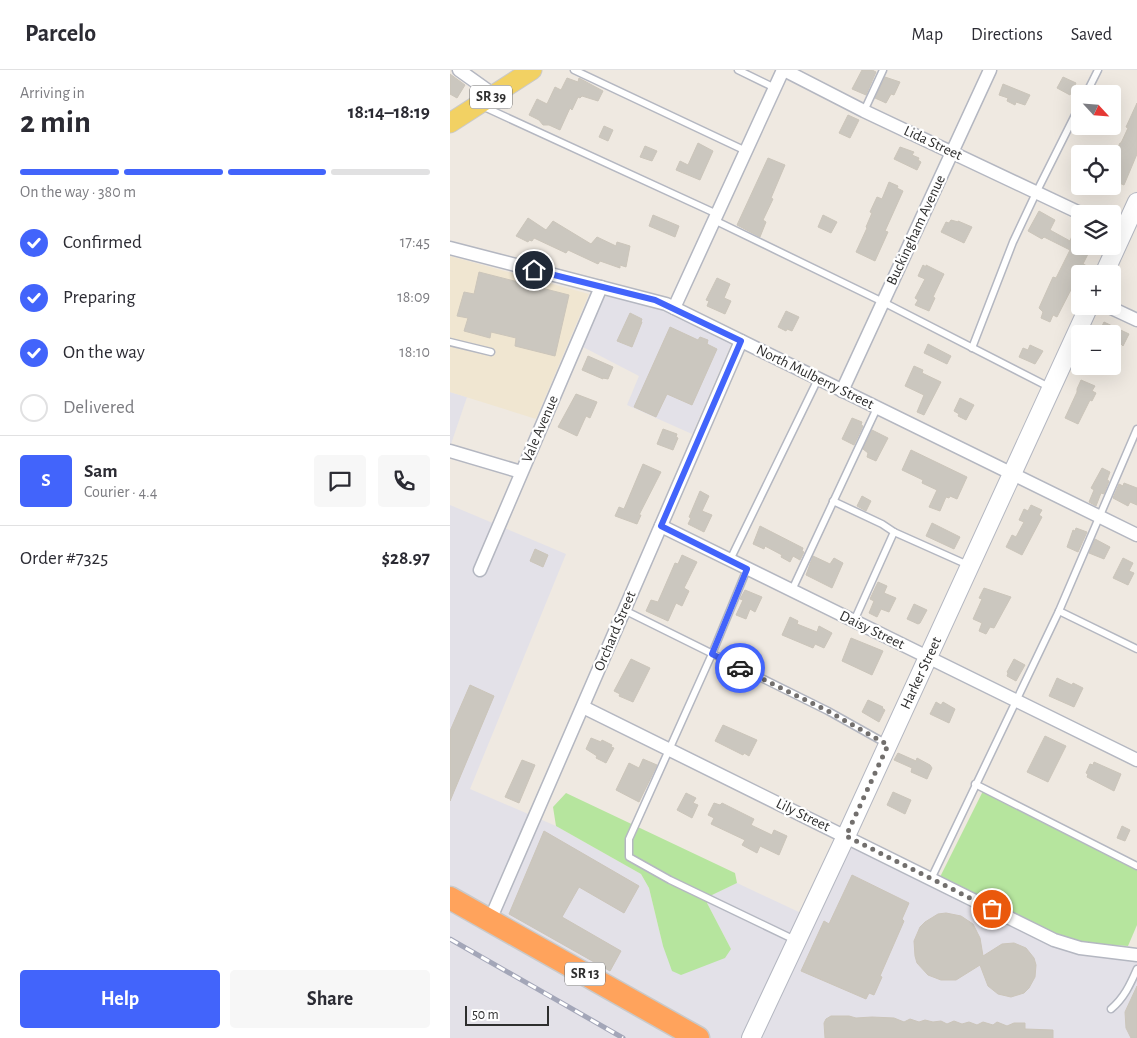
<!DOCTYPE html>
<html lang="en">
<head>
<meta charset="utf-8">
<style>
  body { margin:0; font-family:"Alegreya Sans",sans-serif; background:#f7f7f7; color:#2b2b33; height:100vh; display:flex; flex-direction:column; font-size:19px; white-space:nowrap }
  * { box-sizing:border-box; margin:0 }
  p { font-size:16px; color:#7c7c81 }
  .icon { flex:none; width:28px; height:28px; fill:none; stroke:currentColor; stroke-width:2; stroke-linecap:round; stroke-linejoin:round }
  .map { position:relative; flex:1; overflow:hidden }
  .sheet { display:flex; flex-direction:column; background:#fff; width:450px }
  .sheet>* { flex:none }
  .needle { width:32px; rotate:116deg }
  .fabs { position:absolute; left:621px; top:15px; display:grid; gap:10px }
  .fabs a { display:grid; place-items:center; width:50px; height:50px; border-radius:5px; background:#fff; box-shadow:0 5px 20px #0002; font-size:25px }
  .scale { position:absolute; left:15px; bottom:12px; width:84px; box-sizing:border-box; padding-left:5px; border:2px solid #2e2e2e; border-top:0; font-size:14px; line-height:18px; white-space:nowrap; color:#2e2e2e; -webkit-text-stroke:4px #fff; paint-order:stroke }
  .pin { position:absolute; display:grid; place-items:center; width:42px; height:42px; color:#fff; margin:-21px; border:2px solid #fff; border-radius:50%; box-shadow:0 1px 5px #0007 }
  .courier { position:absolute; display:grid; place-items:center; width:50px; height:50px; margin:-25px; border:4px solid #4264fb; border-radius:50%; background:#fff; color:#222; box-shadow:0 1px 6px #0007 }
  .headline em { font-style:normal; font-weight:600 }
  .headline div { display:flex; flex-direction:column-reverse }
  .headline { display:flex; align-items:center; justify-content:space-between; height:85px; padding:0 20px }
  h1 { font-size:32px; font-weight:600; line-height:38px }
  .bar { display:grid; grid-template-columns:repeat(4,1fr); gap:8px 5px; align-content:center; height:60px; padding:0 20px }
  .bar i { height:6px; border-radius:4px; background:#e1e1e2 }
  .bar .on { background:#4264fb }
  .bar p { grid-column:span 4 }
  .line { display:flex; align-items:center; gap:12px; padding:0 20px; border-top:1px solid #e1e1e2 }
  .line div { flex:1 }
  .round { display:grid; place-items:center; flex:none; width:52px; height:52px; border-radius:5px; background:#f7f7f7 }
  ol { padding:0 20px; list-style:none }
  li { display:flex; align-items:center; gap:15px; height:55px }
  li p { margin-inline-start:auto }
  li .icon { padding:5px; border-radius:50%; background:#4264fb; color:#fff; stroke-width:4 }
  li:last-child { color:#7c7c81 }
  li i { width:28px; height:28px; border:2px solid #e1e1e2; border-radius:50% }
  .button { display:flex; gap:10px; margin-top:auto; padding:10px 20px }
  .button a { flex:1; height:58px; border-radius:5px; background:#4264fb; color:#fff; font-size:20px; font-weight:600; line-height:58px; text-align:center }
  .button a+a { background:#f7f7f7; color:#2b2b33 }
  header { display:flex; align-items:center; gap:30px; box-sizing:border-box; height:70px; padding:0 25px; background:#fff; border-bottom:1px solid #e1e1e2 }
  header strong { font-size:24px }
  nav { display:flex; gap:28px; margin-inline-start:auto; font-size:18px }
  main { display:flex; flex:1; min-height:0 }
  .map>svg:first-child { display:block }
  .industrial { fill:#e3e1e8 }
  .education { fill:#f0e6d1 }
  .green { fill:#b6e59e }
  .building { fill:#cbc7bf; stroke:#cbc5ba }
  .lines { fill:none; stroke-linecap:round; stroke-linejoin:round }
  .lane-casing { stroke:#b4b7c1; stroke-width:9 }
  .street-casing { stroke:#b4b7c1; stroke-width:15 }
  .secondary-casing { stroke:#b4b7c1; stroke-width:20 }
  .primary-casing { stroke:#c9c9c9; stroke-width:21 }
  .highway-casing { stroke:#c9c9c9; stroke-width:25 }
  .lane { stroke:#fff; stroke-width:6 }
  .street { stroke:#fff; stroke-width:12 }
  .secondary { stroke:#fff; stroke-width:18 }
  .primary { stroke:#f2d163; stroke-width:19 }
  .highway { stroke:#ffa35c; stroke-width:22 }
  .rail-casing { stroke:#a3a6b8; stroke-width:5 }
  .rail { stroke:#fff; stroke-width:3; stroke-dasharray:9; stroke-linecap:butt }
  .done { stroke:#726f6d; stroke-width:5; stroke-dasharray:0 9 }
  .route { stroke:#4264fb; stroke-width:6 }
  .labels { text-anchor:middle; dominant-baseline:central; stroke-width:4.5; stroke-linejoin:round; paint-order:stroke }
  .shield { fill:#fff; stroke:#6d6d6d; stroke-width:1 }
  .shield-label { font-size:14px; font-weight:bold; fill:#2e2e2e }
  .street-label { font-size:15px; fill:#2e2e2e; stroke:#fff }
</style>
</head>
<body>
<header>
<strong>Parcelo</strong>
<nav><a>Map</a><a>Directions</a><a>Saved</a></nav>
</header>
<main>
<section class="sheet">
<div class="headline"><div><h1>2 min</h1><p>Arriving in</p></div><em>18:14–18:19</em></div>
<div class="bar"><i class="on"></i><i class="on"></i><i class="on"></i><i></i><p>On the way · 380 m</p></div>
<ol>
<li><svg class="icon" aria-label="check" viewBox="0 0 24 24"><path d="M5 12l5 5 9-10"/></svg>Confirmed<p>17:45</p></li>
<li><svg class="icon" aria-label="check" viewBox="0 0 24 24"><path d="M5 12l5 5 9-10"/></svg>Preparing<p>18:09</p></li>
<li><svg class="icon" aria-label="check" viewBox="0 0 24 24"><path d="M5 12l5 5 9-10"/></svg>On the way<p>18:10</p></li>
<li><i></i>Delivered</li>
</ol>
<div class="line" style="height:90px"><b class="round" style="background:#4264fb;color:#fff">S</b><div><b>Sam</b><p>Courier · 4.4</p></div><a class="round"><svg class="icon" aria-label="chat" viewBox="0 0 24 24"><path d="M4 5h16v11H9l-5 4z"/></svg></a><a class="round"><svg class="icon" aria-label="phone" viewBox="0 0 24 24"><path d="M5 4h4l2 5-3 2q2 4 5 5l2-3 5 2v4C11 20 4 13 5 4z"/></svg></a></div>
<div class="line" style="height:65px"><div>Order #7325</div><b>$28.97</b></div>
<div class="button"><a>Help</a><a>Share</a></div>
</section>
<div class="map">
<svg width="687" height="968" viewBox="0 0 687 968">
  <rect width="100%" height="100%" fill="#efe9e1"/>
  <g class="industrial">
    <path d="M 155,225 L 209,239 L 282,272 L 242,364 L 177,335 L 189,306 L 133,277 Z"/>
    <path d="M 0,322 L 17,327 L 0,377 Z"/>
    <path d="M 0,435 L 116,484 L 20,719 L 106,756 L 191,804 L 199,818 L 213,876 L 281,879 L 257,833 L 261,825 L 287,813 L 351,843 L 390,757 L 490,807 L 678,876 L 687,878 L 687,968 L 0,968 Z"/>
  </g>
  <path class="education" d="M 0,186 L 139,224 L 86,349 L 0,322 Z"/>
  <g class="green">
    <path d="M 533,721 L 687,800 L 687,855 L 678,876 L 631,873 L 610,867 L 490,807 Z"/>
    <path d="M 116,723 L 285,803 L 287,813 L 262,825 L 257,833 L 281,879 L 275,888 L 231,905 L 222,901 L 213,876 L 199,818 L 191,804 L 106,756 L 103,737 Z"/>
  </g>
  <g class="building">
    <path d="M 412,0 L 422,0 L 426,2 L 416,25 L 402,19 Z"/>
    <path d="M 0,4 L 15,15 L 7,28 L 0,24 Z"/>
    <path d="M 435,7 L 450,12 L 444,25 L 441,24 L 436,33 L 425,28 Z"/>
    <path d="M 613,7 L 626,13 L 620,25 L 607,18 Z"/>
    <path d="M 117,8 L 128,12 L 129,8 L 153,21 L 148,31 L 132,26 L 130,28 L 128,27 L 122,40 L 120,38 L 110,60 L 99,55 L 93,55 L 89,50 L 79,45 L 87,29 L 97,34 L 105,17 L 111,20 Z"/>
    <path d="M 553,14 L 580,25 L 575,35 L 566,32 L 565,35 L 557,31 L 558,28 L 549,25 Z"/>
    <path d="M 687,33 L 687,84 L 674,115 L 662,110 L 662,77 L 667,79 L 670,73 L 671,73 L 678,58 L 676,57 Z"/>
    <path d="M 398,45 L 409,50 L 400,68 L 389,63 Z"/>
    <path d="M 154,56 L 163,60 L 158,71 L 149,67 Z"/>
    <path d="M 248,73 L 263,81 L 250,110 L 226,100 L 230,91 L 238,95 Z"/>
    <path d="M 195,76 L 207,81 L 202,91 L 190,87 Z"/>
    <path d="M 450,77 L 464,82 L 462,85 L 469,88 L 468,90 L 471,92 L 467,100 L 444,89 Z"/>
    <path d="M 318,88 L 335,95 L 321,128 L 323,129 L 313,150 L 316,152 L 310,167 L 287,155 Z"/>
    <path d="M 439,112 L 448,116 L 447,118 L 453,121 L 435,161 L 438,162 L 425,191 L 406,182 L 417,158 L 416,157 L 422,143 L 420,142 L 427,127 L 432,129 Z"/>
    <path d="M 589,141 L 605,150 L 600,160 L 620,171 L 622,166 L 630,170 L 630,176 L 642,176 L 633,194 L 637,196 L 633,204 L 629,204 L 607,247 L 603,245 L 600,252 L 591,248 L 593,242 L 589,238 L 603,207 L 606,208 L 620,180 L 594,167 L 592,169 L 578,161 Z"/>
    <path d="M 203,145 L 229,156 L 225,167 L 199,156 Z"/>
    <path d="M 373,145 L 387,152 L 381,163 L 368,157 Z"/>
    <path d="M 78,148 L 96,160 L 103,151 L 141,174 L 147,167 L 166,176 L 167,172 L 180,176 L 176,197 L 170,195 L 170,198 L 150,191 L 148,194 L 118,180 L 116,183 L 84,168 L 82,171 L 79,170 L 78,172 L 66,166 Z"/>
    <path d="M 501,150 L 508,152 L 508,151 L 522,157 L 514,173 L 491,162 L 496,152 L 499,153 Z"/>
    <path d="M 473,195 L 476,197 L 476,195 L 494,204 L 483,227 L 485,228 L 479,241 L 465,235 L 468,230 L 465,228 L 475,209 L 468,206 Z"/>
    <path d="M 29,202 L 119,225 L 105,286 L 65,276 L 66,268 L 41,262 L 40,268 L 14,261 L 18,248 L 7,246 L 14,222 L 24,224 Z"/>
    <path d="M 267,208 L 280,214 L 274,228 L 281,231 L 275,244 L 257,236 L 259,231 L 256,230 Z"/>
    <path d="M 336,241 L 349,247 L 342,261 L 337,259 L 336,261 L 328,257 Z"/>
    <path d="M 180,243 L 192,249 L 191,252 L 192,252 L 182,277 L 167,271 Z"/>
    <path d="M 654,252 L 679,264 L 673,276 L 671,274 L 662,290 L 662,264 L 648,264 Z"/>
    <path d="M 220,257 L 248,270 L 250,267 L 258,270 L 257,274 L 267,279 L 242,335 L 217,324 L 206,347 L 184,337 Z"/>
    <path d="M 478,274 L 501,286 L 497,294 L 474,283 Z"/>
    <path d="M 580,275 L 593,281 L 585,294 L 569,287 L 573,278 L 578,280 Z"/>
    <path d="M 138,286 L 163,297 L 158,309 L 153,308 L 153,309 L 132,300 Z"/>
    <path d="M 464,296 L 473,300 L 472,303 L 491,312 L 474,345 L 467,342 L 474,325 L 455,316 Z"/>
    <path d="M 631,310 L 645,316 L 642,321 L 646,323 L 642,331 L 640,330 L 628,354 L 615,348 L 627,322 L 627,319 Z"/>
    <path d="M 126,324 L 147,332 L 140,348 L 136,346 L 127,366 L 108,357 Z"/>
    <path d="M 510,328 L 524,335 L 516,350 L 508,346 L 509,344 L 504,341 Z"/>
    <path d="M 402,348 L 412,352 L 411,355 L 413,356 L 404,375 L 392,369 Z"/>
    <path d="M 213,359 L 227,364 L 226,367 L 228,368 L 223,380 L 207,374 Z"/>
    <path d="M 422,360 L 438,368 L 426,391 L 417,387 L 418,383 L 413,379 Z"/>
    <path d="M 461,380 L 517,407 L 507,429 L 500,426 L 499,428 L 496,427 L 490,441 L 479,437 L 487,420 L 472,413 L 473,410 L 452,400 Z"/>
    <path d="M 193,394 L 211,402 L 189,445 L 191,445 L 187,454 L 165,446 L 169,437 L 174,439 Z"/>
    <path d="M 652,398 L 660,402 L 657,410 L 659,411 L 654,424 L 651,423 L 646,436 L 639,432 L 644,420 L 641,418 Z"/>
    <path d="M 674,413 L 687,418 L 687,435 L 680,432 L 678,436 L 663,428 L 669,414 L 673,416 Z"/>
    <path d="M 250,421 L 259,426 L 252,441 L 262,445 L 254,462 L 238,454 L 241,448 L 239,447 Z"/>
    <path d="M 412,426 L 421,431 L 416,441 L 407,436 Z"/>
    <path d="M 581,435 L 592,440 L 589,445 L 592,447 L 572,485 L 556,477 L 562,465 L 566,467 L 574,452 L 569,450 L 574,439 L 578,441 Z"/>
    <path d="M 482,453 L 510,467 L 504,479 L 476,466 Z"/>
    <path d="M 310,456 L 353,478 L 352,481 L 354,482 L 350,490 L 343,486 L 340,492 L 331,487 L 332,485 L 315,476 L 314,479 L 303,474 Z"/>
    <path d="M 626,458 L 637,462 L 628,482 L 617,477 L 623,460 L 625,461 Z"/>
    <path d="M 645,469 L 660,477 L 654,489 L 639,483 Z"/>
    <path d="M 85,479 L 98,485 L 93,497 L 80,491 Z"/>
    <path d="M 232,485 L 247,492 L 234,518 L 239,521 L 232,536 L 226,533 L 218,551 L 196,541 L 201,530 L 208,532 L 225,493 L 228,494 Z"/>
    <path d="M 363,486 L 380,494 L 384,488 L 393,493 L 382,518 L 356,505 Z"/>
    <path d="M 673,488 L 683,493 L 679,501 L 684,503 L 678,515 L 663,508 Z"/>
    <path d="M 428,512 L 437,516 L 434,523 L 446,528 L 439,542 L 431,539 L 427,547 L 419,543 L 424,531 L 420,529 Z"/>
    <path d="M 534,518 L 561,527 L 544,558 L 540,557 L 536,564 L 529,561 L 532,553 L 523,549 L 532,529 L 529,528 Z"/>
    <path d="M 295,520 L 312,527 L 305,542 L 300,539 L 296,549 L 286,545 L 293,530 L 290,529 Z"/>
    <path d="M 464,534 L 477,540 L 470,553 L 468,554 L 457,549 Z"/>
    <path d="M 340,547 L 348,551 L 347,554 L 367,562 L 369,556 L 382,563 L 374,578 L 365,574 L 363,578 L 332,565 Z"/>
    <path d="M 401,568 L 433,581 L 422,605 L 392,591 Z"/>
    <path d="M 181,589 L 200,598 L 183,632 L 169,626 L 170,624 L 164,621 Z"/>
    <path d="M 564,589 L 575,595 L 566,611 L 557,606 L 558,603 L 557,602 Z"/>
    <path d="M 607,608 L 622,615 L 623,613 L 633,618 L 624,637 L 599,626 Z"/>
    <path d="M 20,615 L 44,626 L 0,731 L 0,661 Z"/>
    <path d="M 418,630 L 433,637 L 432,638 L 435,640 L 429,652 L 412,642 Z"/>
    <path d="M 486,632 L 491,635 L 493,632 L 505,639 L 499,653 L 480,644 Z"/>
    <path d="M 273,655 L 307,670 L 299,686 L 294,683 L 293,685 L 265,671 Z"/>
    <path d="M 595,666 L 616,676 L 598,712 L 577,702 Z"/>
    <path d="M 141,668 L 151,672 L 152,670 L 162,675 L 161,677 L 164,678 L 156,693 L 146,688 L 147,686 L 136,679 Z"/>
    <path d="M 448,683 L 466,691 L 467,688 L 480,695 L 482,698 L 477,709 L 461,702 L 462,698 L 444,690 Z"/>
    <path d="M 193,689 L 207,695 L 189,732 L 166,720 L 179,693 L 189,698 Z"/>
    <path d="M 72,690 L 85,695 L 69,733 L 55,727 Z"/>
    <path d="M 644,692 L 671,704 L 664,721 L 637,707 L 638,704 L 636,703 L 640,694 L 643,695 Z"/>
    <path d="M 443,722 L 461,730 L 455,744 L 437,735 Z"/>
    <path d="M 236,723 L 246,728 L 243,733 L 248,735 L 242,748 L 227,740 Z"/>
    <path d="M 264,733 L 270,735 L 272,733 L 304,749 L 301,755 L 322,765 L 324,760 L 337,766 L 329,785 L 310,776 L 307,783 L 292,775 L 295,770 L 261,754 L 264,748 L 258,745 Z"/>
    <path d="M 672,756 L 680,760 L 675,771 L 667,768 Z"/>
    <path d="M 94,761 L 189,816 L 174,843 L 129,817 L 112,847 L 171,881 L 160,901 L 59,844 Z"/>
    <path d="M 402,805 L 459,833 L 452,849 L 454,851 L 430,906 L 432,907 L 424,925 L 419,923 L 416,929 L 351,901 L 374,851 L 379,854 Z"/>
    <path d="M 496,843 L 511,846 L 523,854 L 530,868 L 533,886 L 552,874 L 564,873 L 576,878 L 584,888 L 586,895 L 585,907 L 579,918 L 574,923 L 561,927 L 548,924 L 538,916 L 530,895 L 506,910 L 491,910 L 478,905 L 467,893 L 465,886 L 464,871 L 470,857 L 475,852 L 488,844 Z"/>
    <path d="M 687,916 L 687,968 L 681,968 L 676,958 L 675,942 Z"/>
    <path d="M 381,946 L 399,946 L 406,948 L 422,947 L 444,948 L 454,952 L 460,949 L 469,952 L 475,950 L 483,952 L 491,951 L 497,954 L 504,951 L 512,954 L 519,952 L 527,955 L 533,952 L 543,955 L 547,952 L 557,956 L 564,953 L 575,953 L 575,959 L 603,960 L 603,968 L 375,968 L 374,953 L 376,949 Z"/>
  </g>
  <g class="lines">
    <g class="lane-casing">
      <g id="lane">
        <path d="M 124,0 L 296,81"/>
        <path d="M 288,0 L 325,18"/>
        <path d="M 636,24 L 648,0"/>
        <path d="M 32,36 L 267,144"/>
        <path d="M 414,41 L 433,0"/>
        <path d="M 264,150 L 433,232 L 601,318"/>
        <path d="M 0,272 L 41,282"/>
        <path d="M 522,278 L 563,172 L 586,123 L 630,35"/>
        <path d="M 383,431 L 432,454 L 444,462 L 404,551"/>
        <path d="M 444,462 L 518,495"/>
        <path d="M 280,490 L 368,309"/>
        <path d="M 297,499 L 262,584 L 179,769 L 179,787 L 220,810 L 345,870"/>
        <path d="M 342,520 L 427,338"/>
        <path d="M 174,540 L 378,641 L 437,674"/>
        <path d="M 609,541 L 687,579"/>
        <path d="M 525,714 L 687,796"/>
        <path d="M 481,809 L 609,541 L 687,359"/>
        <path d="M 661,939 C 674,928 680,915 687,899"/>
      </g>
    </g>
    <g class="street-casing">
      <g id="street">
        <path d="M 9,0 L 44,25"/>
        <path d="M 334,0 L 414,41 L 632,144"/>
        <path d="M 0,178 L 216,234 L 687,465"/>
        <path d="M 657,236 L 687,250"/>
        <path d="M 224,238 L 333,0"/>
        <path d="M 392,321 L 540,0"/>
        <path d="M 0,381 L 71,402"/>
        <path d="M 211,456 L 687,690"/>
        <path d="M 30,500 L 151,217"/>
        <path d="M 133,637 L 604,870 L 630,878 L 687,885"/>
        <path d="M 40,850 L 291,271"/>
      </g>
    </g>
    <g class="secondary-casing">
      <g id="secondary">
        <path d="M 654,204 L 687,132"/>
        <path d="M 301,968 L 396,766 L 639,236"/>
      </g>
    </g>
    <g class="primary-casing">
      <path id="primary" d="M 0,53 L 82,0"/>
    </g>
    <g class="highway-casing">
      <path id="highway" d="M 0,828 L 248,968"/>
    </g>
    <use href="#lane" class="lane"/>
    <use href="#street" class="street"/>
    <use href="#secondary" class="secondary"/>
    <use href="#primary" class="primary"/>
    <use href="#highway" class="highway"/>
    <g class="rail-casing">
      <path id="rail" d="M 0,869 L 173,968"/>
    </g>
    <use href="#rail" class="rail"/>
  </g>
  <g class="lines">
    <path class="done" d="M 290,598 L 378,641 L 438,675 L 396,766 L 542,839"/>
    <path class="route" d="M 84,200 L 205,230 L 291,271 L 211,456 L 297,499 L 262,584 L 290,598"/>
  </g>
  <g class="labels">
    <g class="shield">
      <rect x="20" y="15.5" width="42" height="23" rx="4"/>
      <rect x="115" y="892.5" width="40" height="23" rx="4"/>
    </g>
    <g class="shield-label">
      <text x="41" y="27">SR 39</text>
      <text x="135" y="904">SR 13</text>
    </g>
    <g class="street-label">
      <text transform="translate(483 73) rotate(25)">Lida Street</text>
      <text transform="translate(466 160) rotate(-65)">Buckingham Avenue</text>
      <text transform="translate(365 307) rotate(26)">North Mulberry Street</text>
      <text transform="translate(90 359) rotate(-67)">Vale Avenue</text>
      <text transform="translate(422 560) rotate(26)">Daisy Street</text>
      <text transform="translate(165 561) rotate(-67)">Orchard Street</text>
      <text transform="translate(471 603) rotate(-65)">Harker Street</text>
      <text transform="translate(353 745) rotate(26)">Lily Street</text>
    </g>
  </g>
</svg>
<div class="fabs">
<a><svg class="needle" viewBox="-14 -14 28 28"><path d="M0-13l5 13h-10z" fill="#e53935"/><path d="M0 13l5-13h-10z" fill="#7c7c81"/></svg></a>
<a><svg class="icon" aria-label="locate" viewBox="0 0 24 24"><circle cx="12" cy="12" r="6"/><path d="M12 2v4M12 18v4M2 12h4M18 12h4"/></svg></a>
<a><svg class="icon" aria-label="layers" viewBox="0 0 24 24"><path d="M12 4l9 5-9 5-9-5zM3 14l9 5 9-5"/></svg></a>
<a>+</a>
<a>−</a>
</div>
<div class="scale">50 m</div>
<div class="pin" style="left:542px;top:839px;background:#ea580c"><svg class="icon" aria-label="bag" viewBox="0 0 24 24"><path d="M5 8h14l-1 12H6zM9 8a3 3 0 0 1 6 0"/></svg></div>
<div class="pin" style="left:84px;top:200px;background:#1f2937"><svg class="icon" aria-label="home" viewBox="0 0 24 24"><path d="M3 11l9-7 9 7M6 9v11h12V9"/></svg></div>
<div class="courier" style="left:290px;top:598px"><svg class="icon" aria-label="car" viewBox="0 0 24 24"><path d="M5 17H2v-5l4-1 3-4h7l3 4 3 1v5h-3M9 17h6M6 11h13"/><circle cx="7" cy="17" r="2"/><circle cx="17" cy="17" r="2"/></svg></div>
</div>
</main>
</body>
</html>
